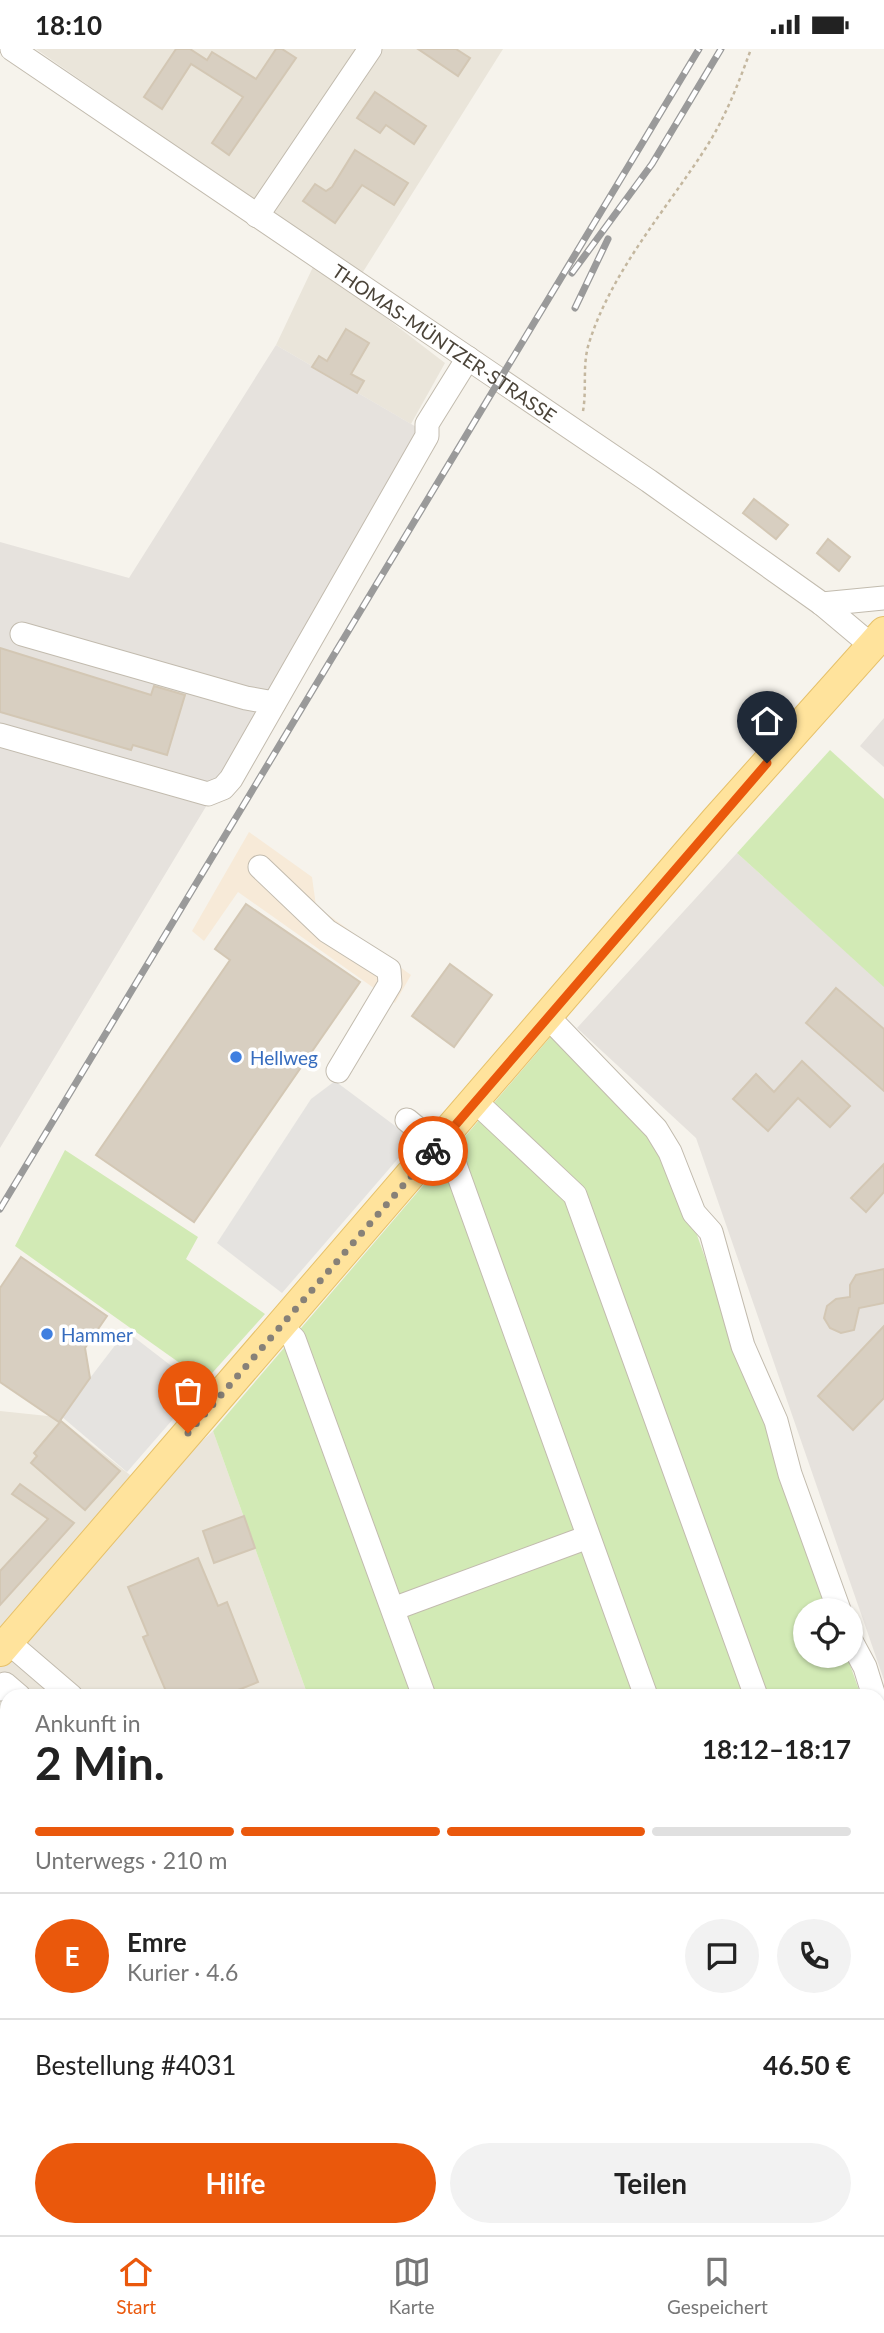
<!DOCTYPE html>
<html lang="de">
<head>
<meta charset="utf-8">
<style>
  body { margin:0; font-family:Lato,sans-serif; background:#f2f2f2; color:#222; height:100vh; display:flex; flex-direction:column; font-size:26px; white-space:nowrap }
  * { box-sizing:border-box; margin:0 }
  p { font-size:23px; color:#767676 }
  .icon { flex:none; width:38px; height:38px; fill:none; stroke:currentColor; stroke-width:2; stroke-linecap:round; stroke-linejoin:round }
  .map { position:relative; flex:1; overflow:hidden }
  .sheet { position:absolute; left:0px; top:1640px; width:886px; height:548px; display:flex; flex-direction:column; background:#fff; border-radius:21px 21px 0 0; box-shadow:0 2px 5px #0004 }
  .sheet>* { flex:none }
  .buttons { position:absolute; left:793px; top:1549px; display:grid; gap:14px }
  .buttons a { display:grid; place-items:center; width:70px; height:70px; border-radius:50%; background:#fff; box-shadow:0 2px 5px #0004; font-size:35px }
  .pin { position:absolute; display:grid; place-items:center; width:60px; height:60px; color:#fff; margin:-72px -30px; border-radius:50% 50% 50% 0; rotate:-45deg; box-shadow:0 0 7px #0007 }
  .pin .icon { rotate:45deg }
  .courier { position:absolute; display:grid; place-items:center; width:70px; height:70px; margin:-35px; border:5px solid #ea580c; border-radius:50%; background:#fff; color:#222; box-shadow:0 2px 9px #0007 }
  .headline em { font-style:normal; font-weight:700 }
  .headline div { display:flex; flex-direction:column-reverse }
  .headline { display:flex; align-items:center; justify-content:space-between; height:119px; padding:0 35px }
  h1 { font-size:46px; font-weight:700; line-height:52px }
  .bar { display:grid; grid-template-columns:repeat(4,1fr); gap:10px 7px; align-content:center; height:84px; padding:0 35px }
  .bar i { height:9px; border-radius:5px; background:#e0e0e0 }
  .bar .current { background:#ea580c }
  .bar p { grid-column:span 4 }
  .line { display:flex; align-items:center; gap:18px; padding:0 35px; border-top:2px solid #e0e0e0 }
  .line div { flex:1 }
  .round { display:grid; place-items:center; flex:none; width:74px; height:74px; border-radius:37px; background:#f2f2f2 }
  .button { display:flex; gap:14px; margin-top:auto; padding:14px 35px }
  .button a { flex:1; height:80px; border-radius:42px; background:#ea580c; color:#fff; font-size:28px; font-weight:700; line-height:80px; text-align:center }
  .button a+a { background:#f2f2f2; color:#222 }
  .status { display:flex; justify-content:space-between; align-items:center; height:49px; padding:0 35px; background:#fff; direction:ltr }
  .status svg { height:19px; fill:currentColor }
  .dock { display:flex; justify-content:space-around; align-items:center; height:98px; border-top:2px solid #e0e0e0; background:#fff; font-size:19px; color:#767676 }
  .dock a { display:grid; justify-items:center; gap:4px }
  .dock .current { color:#ea580c }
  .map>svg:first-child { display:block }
  .residential { fill:#eae5da }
  .commercial { fill:#f7ead8 }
  .industrial { fill:#e6e2dd }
  .green { fill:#d2eab5 }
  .parking { fill:#e5e3e0 }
  .building { fill:#d8cfc1; stroke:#d3c7b4; stroke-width:2 }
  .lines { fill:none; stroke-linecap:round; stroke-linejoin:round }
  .minor-casing { stroke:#c2bbae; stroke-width:25 }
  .major-casing { stroke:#e6c16a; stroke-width:32 }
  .path { stroke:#c4b79f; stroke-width:2.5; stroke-dasharray:3.5 3.5; stroke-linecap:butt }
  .minor { stroke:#fff; stroke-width:23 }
  .major { stroke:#ffe39c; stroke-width:30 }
  .rail-casing { stroke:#9a9a9a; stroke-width:7 }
  .rail { stroke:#fff; stroke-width:4.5; stroke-dasharray:13; stroke-linecap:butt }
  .done { stroke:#878178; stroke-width:7; stroke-dasharray:0 12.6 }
  .route { stroke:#ea580c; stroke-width:9 }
  .shop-dot { fill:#3f7fe0; stroke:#fff; stroke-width:2.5 }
  .labels { text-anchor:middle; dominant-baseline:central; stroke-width:7; stroke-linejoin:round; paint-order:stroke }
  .street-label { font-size:19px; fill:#4b4439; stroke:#fff }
  .shop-label { font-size:19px; fill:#366cbe; stroke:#fff; text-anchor:start }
</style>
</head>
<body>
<div class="status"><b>18:10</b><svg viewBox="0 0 49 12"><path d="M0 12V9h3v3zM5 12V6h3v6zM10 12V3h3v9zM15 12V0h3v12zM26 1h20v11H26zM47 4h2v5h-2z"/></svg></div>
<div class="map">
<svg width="884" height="2186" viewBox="0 0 884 2186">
  <rect width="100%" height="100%" fill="#f6f3ec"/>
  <g class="residential">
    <path d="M 36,0 L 503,0 L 351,242 L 445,314 L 411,375 L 276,296 L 322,199 Z"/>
    <path d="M 0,1362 L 57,1368 L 149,1441 L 213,1382 L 308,1647 L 7,1647 L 7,2180 L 467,2181 L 450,2186 L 0,2186 Z"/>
  </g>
  <path class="commercial" d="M 249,783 L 312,828 L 316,857 L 411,926 L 395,954 L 238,843 L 204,892 L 192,882 Z"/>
  <g class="industrial">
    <path d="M 276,296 L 430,386 L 0,1099 L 0,493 L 129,529 Z"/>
    <path d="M 884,669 L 884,718 L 860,697 Z"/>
    <path d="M 737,804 L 884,937 L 884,1631 L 696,1089 L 577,979 Z"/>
  </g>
  <g class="green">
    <path d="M 830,701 L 884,750 L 884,938 L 737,804 Z"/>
    <path d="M 552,986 L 653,1063 L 831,1561 L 805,1561 L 805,1606 L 847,1607 L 861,1647 L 308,1647 L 213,1382 Z"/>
    <path d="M 65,1101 L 198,1188 L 186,1210 L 265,1265 L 205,1332 L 15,1197 Z"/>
    <path d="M 879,1695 L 884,1711 L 884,2184 L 450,2186 L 467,2180 L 878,2180 Z"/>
  </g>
  <g class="parking">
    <path d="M 335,1032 L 414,1091 L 282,1244 L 217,1194 L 311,1050 Z"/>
    <path d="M 126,1282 L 200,1339 L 127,1423 L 61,1367 Z"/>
  </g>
  <g class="building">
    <path d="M 176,0 L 190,0 L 207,11 L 212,3 L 256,30 L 276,0 L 282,0 L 296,9 L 229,106 L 212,94 L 243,48 L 191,15 L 162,60 L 144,48 Z"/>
    <path d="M 418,0 L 456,0 L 470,9 L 458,27 Z"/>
    <path d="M 375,43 L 426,77 L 414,95 L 386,76 L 380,84 L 357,69 Z"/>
    <path d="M 355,101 L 408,134 L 394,156 L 362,136 L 335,174 L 303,152 L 315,135 L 326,142 L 332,138 Z"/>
    <path d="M 346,280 L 369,294 L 351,325 L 364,332 L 357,344 L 312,318 L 319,307 L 327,312 Z"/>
    <path d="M 754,450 L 788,476 L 776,490 L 743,464 Z"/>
    <path d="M 828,490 L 850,508 L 839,522 L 817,504 Z"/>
    <path d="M 0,599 L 151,646 L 154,637 L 185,646 L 167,706 L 133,696 L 131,701 L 0,663 Z"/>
    <path d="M 246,855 L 360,933 L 194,1173 L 96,1106 L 230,911 L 215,900 Z"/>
    <path d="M 450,915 L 492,946 L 454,998 L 412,967 Z"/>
    <path d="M 836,939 L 884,980 L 884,1042 L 806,974 Z"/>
    <path d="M 802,1012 L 850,1057 L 830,1078 L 798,1049 L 768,1082 L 733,1050 L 756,1025 L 774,1043 Z"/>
    <path d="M 884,1115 L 884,1143 L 866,1163 L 851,1149 Z"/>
    <path d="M 21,1208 L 107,1267 L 85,1299 L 90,1329 L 59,1373 L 0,1333 L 0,1239 Z"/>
    <path d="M 884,1220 L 884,1254 L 859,1259 L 854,1281 L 841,1284 L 830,1279 L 824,1269 L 827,1257 L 836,1250 L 850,1248 L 850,1236 L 856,1226 Z"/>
    <path d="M 884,1277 L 884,1349 L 853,1381 L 818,1347 Z"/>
    <path d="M 61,1372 L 120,1422 L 85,1461 L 31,1414 L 37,1407 L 34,1404 Z"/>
    <path d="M 20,1435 L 74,1474 L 0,1556 L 0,1522 L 48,1470 L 12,1445 Z"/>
    <path d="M 244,1467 L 255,1499 L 214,1514 L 203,1482 Z"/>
    <path d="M 198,1509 L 218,1557 L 227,1553 L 258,1633 L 223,1647 L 168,1647 L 143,1588 L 148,1586 L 128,1538 Z"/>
  </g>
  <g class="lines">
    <g class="minor-casing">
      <g id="minor">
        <path id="s1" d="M 12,0 L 649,432 L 822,555 L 872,597"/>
        <path d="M 257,167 L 370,0"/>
        <path d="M 822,555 L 884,549"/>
        <path d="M 22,585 L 246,649 L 274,654"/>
        <path d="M 0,686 L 208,745 L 223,739 L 231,730 L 427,387 L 427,375 L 468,309"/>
        <path d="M 260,818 L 327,882 L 389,921 L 390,935 L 338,1022"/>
        <path d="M 548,968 L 656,1080 L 670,1103 L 694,1164 L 711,1183 L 743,1297 L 776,1372 L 790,1425 L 839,1561"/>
        <path d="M 475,1052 L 575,1146 L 756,1647"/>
        <path d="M 407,1071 L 447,1104 L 455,1116 L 646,1647"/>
        <path d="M 281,1277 L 294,1290 L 424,1647"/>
        <path d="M 393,1560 L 588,1488"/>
        <path d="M 850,1590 L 865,1618 L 874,1647"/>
        <path d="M 8,1593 L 71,1647"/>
        <path d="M 0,1640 L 5,1635 L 19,1647"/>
        <path d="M 878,1663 L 884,1681"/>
        <path d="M 0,1688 L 7,1688"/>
        <path d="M 0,1810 L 7,1802"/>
        <path d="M 878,1987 L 884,2003"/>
        <path d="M 0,2062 L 7,2059"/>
        <path d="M 266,2180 L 268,2186"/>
        <path d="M 571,2180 L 573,2186"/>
        <path d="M 753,2180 L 755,2186"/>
      </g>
    </g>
    <g class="major-casing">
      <path id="major" d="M 0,1602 L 716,771 L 884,583"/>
    </g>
    <g class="path">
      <path d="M 583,362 C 587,340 582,316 589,294 C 612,221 667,160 707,97 C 726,67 739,33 751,0"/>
      <path d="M 0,1937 L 7,1935"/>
      <path d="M 135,2180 L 137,2186"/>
    </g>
    <use href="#minor" class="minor"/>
    <use href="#major" class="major"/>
    <g class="rail-casing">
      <g id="rail">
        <path d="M 572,224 L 652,115 L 721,0"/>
        <path d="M 575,259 L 608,190"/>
        <path d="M 0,1160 L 699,0"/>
      </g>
    </g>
    <use href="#rail" class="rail"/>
  </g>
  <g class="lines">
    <path class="done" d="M 188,1384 L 433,1102"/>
    <path class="route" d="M 433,1102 L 767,714"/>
  </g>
  <g class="shop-dot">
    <circle cx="236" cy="1008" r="7"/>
    <circle cx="47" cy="1285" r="7"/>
  </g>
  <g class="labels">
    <g class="street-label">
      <text stroke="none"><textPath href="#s1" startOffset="523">THOMAS-MÜNTZER-STRASSE</textPath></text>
    </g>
    <g class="shop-label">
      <text x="250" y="1008">Hellweg</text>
      <text x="61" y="1285">Hammer</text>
    </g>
  </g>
</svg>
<div class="buttons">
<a><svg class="icon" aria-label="locate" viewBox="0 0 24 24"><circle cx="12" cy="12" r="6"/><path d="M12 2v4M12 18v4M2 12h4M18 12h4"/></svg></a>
</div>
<div class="pin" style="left:188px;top:1384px;background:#ea580c"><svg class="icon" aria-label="bag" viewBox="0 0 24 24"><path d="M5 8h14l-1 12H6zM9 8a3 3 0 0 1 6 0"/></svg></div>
<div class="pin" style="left:767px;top:714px;background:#1f2937"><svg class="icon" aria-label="home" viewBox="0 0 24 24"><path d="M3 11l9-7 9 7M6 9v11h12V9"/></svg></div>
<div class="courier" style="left:433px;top:1102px"><svg class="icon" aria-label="bike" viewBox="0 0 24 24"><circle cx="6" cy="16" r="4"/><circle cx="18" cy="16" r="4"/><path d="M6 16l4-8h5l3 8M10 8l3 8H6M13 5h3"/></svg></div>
<section class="sheet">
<div class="headline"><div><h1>2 Min.</h1><p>Ankunft in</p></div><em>18:12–18:17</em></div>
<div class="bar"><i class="current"></i><i class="current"></i><i class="current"></i><i></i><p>Unterwegs · 210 m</p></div>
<div class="line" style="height:126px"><b class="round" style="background:#ea580c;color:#fff">E</b><div><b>Emre</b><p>Kurier · 4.6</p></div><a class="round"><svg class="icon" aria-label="chat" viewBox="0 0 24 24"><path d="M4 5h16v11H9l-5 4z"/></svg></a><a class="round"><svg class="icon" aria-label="phone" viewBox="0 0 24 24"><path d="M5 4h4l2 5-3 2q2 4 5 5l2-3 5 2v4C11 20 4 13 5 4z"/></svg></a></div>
<div class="line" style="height:91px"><div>Bestellung #4031</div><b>46.50 €</b></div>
<div class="button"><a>Hilfe</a><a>Teilen</a></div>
</section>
</div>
<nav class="dock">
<a class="current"><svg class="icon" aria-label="home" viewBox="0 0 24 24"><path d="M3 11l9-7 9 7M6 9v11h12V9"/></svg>Start</a>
<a><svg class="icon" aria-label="map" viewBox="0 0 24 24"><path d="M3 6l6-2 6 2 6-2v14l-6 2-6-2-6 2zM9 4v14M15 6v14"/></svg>Karte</a>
<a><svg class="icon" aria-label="saved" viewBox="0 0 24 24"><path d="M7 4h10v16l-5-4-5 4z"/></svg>Gespeichert</a>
</nav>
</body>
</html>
